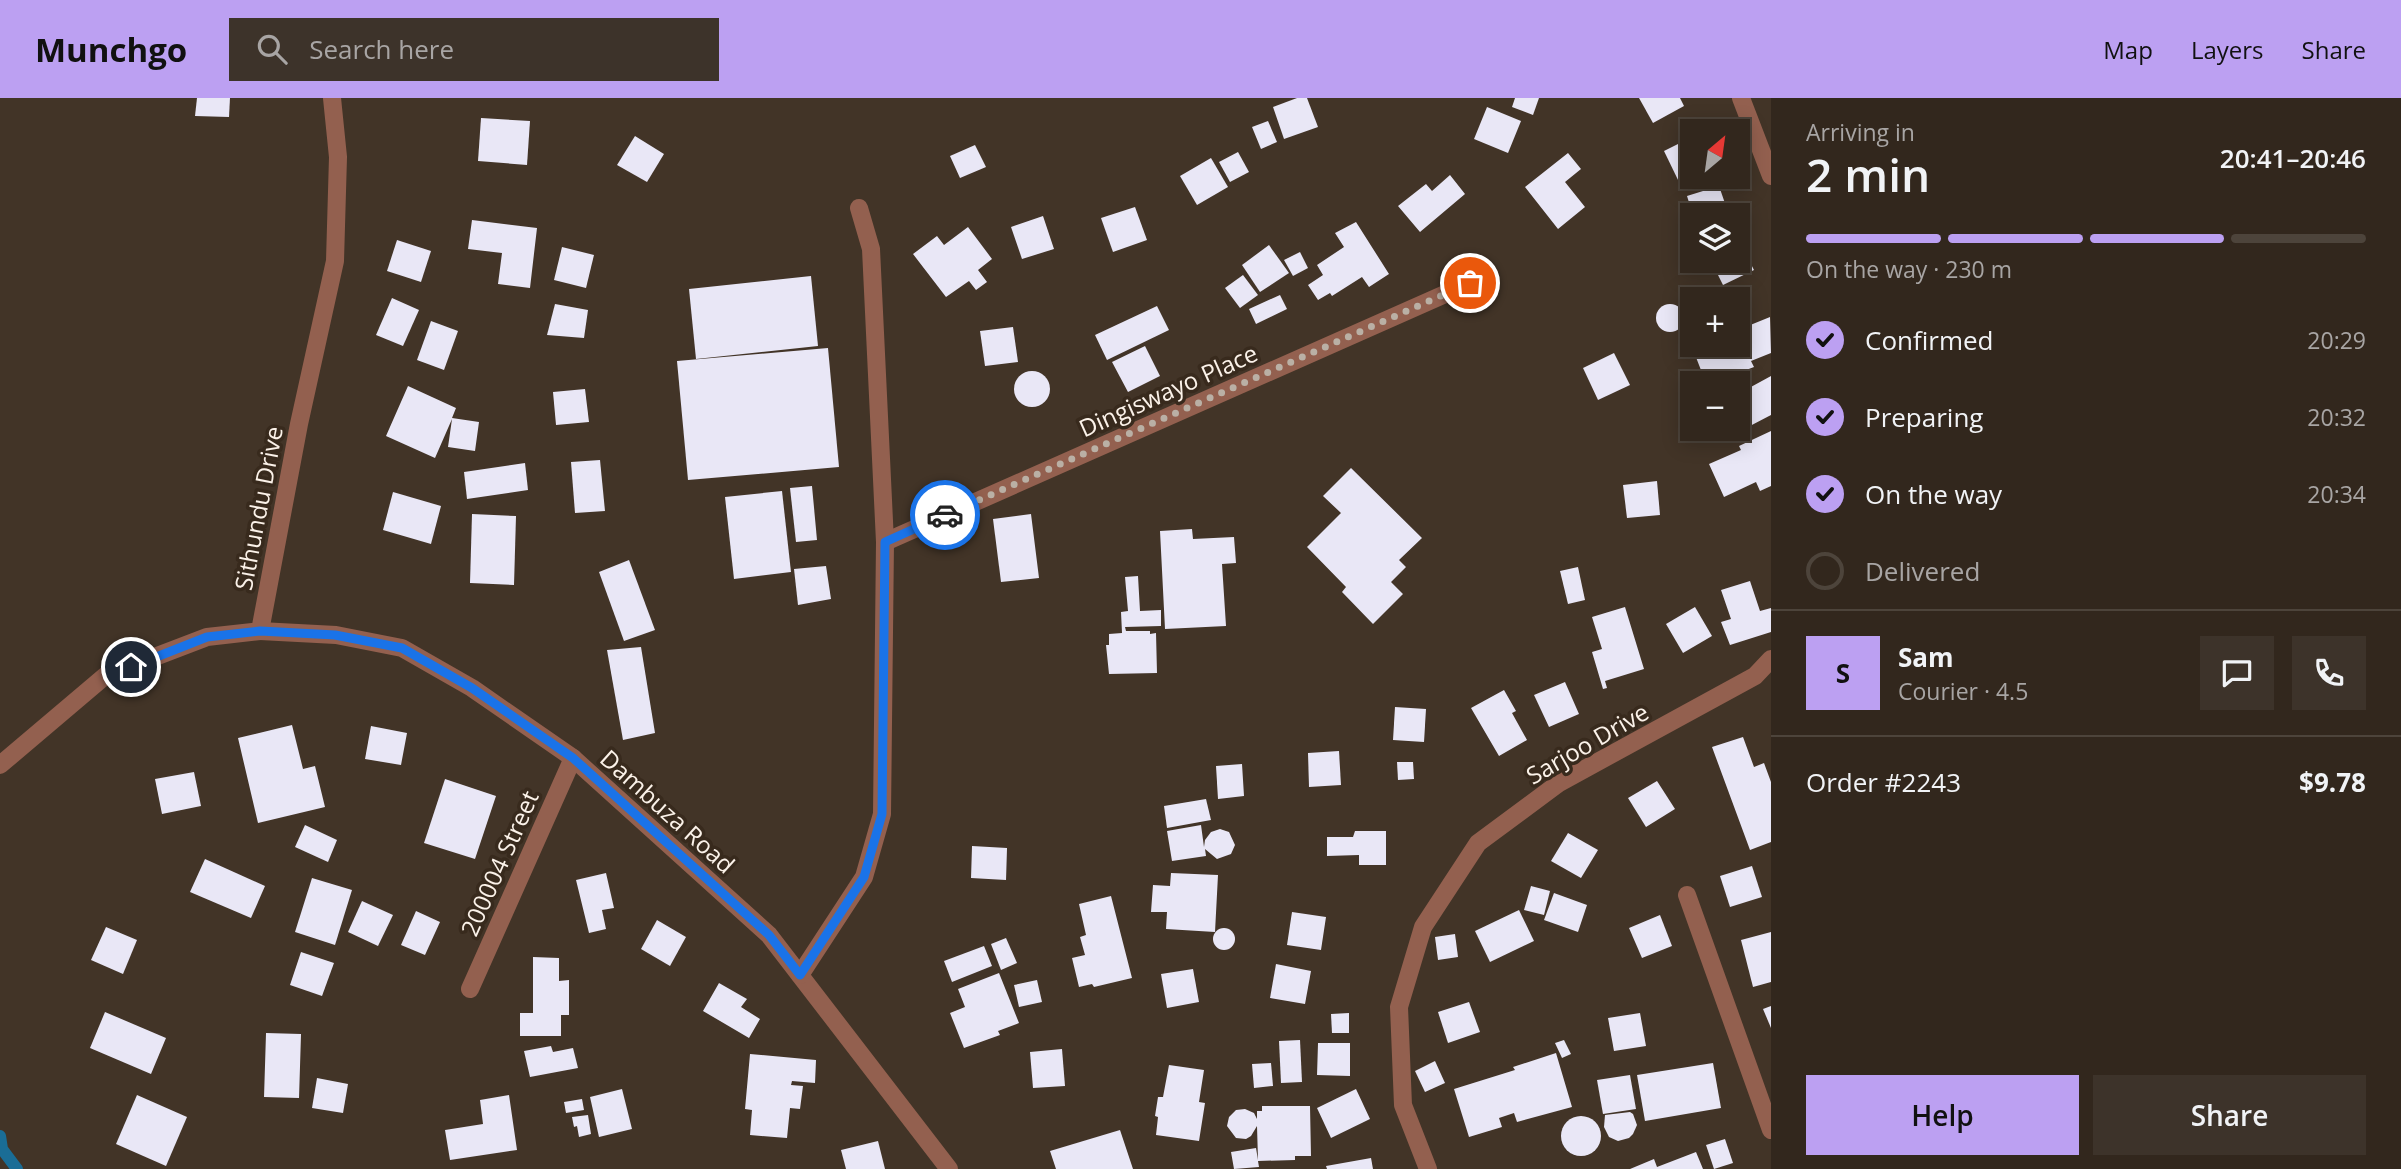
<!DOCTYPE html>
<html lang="en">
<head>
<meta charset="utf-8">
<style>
  body { margin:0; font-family:"Open Sans",sans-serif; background:#3d332a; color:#f1f3f6; height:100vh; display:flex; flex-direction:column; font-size:26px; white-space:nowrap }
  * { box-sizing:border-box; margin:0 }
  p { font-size:23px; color:#a8a5a4 }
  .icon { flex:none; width:38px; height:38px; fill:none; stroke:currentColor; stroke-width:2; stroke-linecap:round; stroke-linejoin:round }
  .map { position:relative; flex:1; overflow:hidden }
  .drawer { display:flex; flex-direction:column; background:#32271d; width:630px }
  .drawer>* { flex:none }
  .needle { width:46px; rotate:29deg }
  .controls { position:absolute; left:1680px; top:21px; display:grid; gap:14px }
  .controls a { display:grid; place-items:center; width:70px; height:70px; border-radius:0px; background:#32271d; box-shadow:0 4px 18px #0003,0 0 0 2px #4d443b; font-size:35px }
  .pin { position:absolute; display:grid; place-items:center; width:60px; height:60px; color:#fff; margin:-30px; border:4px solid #fff; border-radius:50%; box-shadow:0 2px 7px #0007 }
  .courier { position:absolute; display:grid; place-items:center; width:70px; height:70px; margin:-35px; border:5px solid #1a73e8; border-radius:50%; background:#fff; color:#222; box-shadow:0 2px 9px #0007 }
  .summary em { font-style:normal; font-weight:600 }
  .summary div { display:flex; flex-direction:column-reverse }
  .summary { display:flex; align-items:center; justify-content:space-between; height:119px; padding:0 35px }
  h1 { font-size:46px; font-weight:600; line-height:52px }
  .bar { display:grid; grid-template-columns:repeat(4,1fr); gap:10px 7px; align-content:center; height:84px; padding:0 35px }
  .bar i { height:9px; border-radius:5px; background:#4d443b }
  .bar .selected { background:#bca0f2 }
  .bar p { grid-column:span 4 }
  .line { display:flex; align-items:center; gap:18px; padding:0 35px; border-top:2px solid #4d443b }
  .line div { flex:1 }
  .round { display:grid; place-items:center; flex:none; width:74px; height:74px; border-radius:0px; background:#3d332a }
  ol { padding:0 35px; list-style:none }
  li { display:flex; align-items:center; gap:21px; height:77px }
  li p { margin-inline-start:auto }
  li .icon { padding:7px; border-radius:50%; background:#bca0f2; color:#111; stroke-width:4 }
  li:last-child { color:#a8a5a4 }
  li i { width:38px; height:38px; border:4px solid #4d443b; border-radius:50% }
  .cta { display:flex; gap:14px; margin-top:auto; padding:14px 35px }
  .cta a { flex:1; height:80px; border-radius:0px; background:#bca0f2; color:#111; font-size:28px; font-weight:600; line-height:80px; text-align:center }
  .cta a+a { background:#3d332a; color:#f1f3f6 }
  header { display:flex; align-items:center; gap:42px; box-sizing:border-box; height:98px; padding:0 35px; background:#bca0f2; color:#111 }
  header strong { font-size:33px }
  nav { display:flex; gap:38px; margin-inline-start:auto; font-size:24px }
  .search { width:490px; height:63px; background:#3d332a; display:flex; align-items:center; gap:18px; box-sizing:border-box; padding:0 24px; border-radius:0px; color:#a8a5a4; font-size:26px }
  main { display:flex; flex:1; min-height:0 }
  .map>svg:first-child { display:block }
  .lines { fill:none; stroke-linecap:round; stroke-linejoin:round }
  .stream { stroke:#1a6d96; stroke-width:12 }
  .building { fill:#e9e7f6 }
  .minor { stroke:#93604f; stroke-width:18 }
  .done { stroke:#bab0a5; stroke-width:7; stroke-dasharray:0 12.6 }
  .route { stroke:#1a73e8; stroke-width:9 }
  .labels { text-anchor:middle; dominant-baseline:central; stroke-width:7; stroke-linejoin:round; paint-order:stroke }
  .street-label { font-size:24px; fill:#fbf2e9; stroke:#382a1d }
</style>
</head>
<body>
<header>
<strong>Munchgo</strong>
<div class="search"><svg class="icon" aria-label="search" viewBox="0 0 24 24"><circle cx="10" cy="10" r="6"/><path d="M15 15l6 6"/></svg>Search here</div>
<nav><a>Map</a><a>Layers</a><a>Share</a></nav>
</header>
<main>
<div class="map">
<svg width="1771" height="1071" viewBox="0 0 1771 1071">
  <rect width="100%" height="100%" fill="#423427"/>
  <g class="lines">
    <path class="stream" d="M 0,1038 L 2,1051 L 17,1071"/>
  </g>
  <g class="building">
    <path d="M 197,0 L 230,0 L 229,19 L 195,18 Z"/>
    <path d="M 1297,0 L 1307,0 L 1318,29 L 1284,41 L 1273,9 Z"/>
    <path d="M 1515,0 L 1539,0 L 1533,17 L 1512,9 Z"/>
    <path d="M 1639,0 L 1680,0 L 1684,8 L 1653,25 Z"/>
    <path d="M 1487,9 L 1521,23 L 1508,55 L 1474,41 Z"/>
    <path d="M 481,20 L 530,23 L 527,67 L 478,63 Z"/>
    <path d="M 1268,23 L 1277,44 L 1261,51 L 1252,29 Z"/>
    <path d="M 635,38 L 664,56 L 647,84 L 617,67 Z"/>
    <path d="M 1692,39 L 1692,77 L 1679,84 L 1664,53 Z"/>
    <path d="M 975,47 L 986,69 L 960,80 L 950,58 Z"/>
    <path d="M 1238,54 L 1249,74 L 1230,84 L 1219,64 Z"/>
    <path d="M 1568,55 L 1581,71 L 1565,84 L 1585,109 L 1558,131 L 1525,89 Z"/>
    <path d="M 1211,60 L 1228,89 L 1197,107 L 1180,78 Z"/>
    <path d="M 1450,77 L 1465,96 L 1420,134 L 1398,108 L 1426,86 L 1432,93 Z"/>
    <path d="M 1719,88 L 1729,117 L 1693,117 L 1687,98 Z"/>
    <path d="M 1135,109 L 1147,142 L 1113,154 L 1101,120 Z"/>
    <path d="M 1043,118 L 1054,151 L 1022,161 L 1011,129 Z"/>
    <path d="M 472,122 L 537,130 L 530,190 L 498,186 L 502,155 L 468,151 Z"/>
    <path d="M 1356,124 L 1389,176 L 1369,189 L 1362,179 L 1332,198 L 1330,195 L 1318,202 L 1308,187 L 1323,177 L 1317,167 L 1344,149 L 1335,135 Z"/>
    <path d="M 968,129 L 992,161 L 978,172 L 987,184 L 976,192 L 969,183 L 946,199 L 913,156 L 937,138 L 944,147 Z"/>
    <path d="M 1738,141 L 1754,172 L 1723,187 L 1711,163 L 1738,163 Z"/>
    <path d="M 397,142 L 431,153 L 421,184 L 387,173 Z"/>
    <path d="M 1269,147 L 1289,175 L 1260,194 L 1242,167 Z"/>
    <path d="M 562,149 L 594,157 L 586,190 L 554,182 Z"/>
    <path d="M 1300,154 L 1308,170 L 1293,178 L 1284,162 Z"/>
    <path d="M 1243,177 L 1258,197 L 1240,210 L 1225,190 Z"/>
    <path d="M 811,178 L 818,248 L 696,261 L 689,191 Z"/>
    <path d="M 1280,197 L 1287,211 L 1256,226 L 1249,211 Z"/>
    <path d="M 392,200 L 419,212 L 403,248 L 376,237 Z"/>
    <path d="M 555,206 L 588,212 L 584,240 L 547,237 Z"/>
    <circle cx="1670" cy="220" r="14"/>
    <path d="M 1157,208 L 1169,232 L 1107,262 L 1095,237 Z"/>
    <path d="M 1770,219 L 1771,255 L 1751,263 L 1754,269 L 1712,285 L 1706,285 L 1692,249 L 1699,247 L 1738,247 L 1738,232 Z"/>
    <path d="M 431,223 L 458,233 L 444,272 L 417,262 Z"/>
    <path d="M 1013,229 L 1018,264 L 985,268 L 980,233 Z"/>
    <path d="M 1145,248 L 1160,278 L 1128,294 L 1112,264 Z"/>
    <path d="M 828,250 L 839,369 L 688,382 L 677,263 Z"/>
    <path d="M 1614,255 L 1630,287 L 1598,302 L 1583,270 Z"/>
    <circle cx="1032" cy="291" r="18"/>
    <path d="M 1771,278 L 1771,317 L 1748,329 L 1746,323 L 1738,327 L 1738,296 Z"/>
    <path d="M 408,288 L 456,310 L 452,320 L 479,324 L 475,353 L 448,349 L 452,321 L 435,360 L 386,338 Z"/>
    <path d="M 585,291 L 589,324 L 556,327 L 553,294 Z"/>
    <path d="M 1771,333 L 1771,388 L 1760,393 L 1756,384 L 1724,399 L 1709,366 L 1741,352 L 1739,348 Z"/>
    <path d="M 600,362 L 605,413 L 575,415 L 571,364 Z"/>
    <path d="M 525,365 L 528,392 L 467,401 L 464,374 Z"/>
    <path d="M 1351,370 L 1422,440 L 1399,462 L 1406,469 L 1391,484 L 1403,496 L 1373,526 L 1342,494 L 1346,489 L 1307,449 L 1341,415 L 1323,398 Z"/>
    <path d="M 1657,383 L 1660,417 L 1627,420 L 1623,387 Z"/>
    <path d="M 812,388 L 817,442 L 796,444 L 790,390 Z"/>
    <path d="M 782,393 L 791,474 L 734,481 L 725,399 Z"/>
    <path d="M 393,394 L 441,408 L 431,446 L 383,432 Z"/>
    <path d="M 472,416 L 516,418 L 514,487 L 470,485 Z"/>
    <path d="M 1031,416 L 1039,480 L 1001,484 L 993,421 Z"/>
    <path d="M 1192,431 L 1193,441 L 1234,439 L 1236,465 L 1222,466 L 1226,528 L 1165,531 L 1160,433 Z"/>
    <path d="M 629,462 L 655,532 L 624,543 L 599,474 Z"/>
    <path d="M 826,468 L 831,501 L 798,507 L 794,471 Z"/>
    <path d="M 1578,469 L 1585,502 L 1568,506 L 1560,473 Z"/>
    <path d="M 1138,478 L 1140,513 L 1161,512 L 1161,528 L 1125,529 L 1126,533 L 1150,533 L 1150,536 L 1156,535 L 1157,575 L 1109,576 L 1106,547 L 1109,547 L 1109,536 L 1122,535 L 1121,514 L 1128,513 L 1125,479 Z"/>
    <path d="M 1750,483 L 1760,513 L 1771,510 L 1771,534 L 1730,547 L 1721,524 L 1731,521 L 1721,492 Z"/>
    <path d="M 1625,509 L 1644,571 L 1605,583 L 1607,590 L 1603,591 L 1592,554 L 1602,551 L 1592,519 Z"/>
    <path d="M 1695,509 L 1712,538 L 1683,555 L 1666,526 Z"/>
    <path d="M 641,549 L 655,635 L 623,642 L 607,552 Z"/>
    <path d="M 1565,584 L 1579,616 L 1549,629 L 1534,597 Z"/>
    <path d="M 1504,592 L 1516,613 L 1512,615 L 1527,642 L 1499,658 L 1471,610 Z"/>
    <path d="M 1395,609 L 1426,611 L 1424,644 L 1393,642 Z"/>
    <path d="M 292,627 L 303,671 L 315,668 L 325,709 L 258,725 L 238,640 Z"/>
    <path d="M 371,628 L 407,635 L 401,667 L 365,661 Z"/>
    <path d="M 1743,639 L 1754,669 L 1764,665 L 1771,684 L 1771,744 L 1750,752 L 1712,649 Z"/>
    <path d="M 1339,653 L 1341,687 L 1309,689 L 1308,655 Z"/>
    <path d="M 1397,664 L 1413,664 L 1414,681 L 1398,682 Z"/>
    <path d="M 1242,666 L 1244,698 L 1218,701 L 1216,668 Z"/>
    <path d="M 194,674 L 201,708 L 162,716 L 155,681 Z"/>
    <path d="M 445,681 L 496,698 L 475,761 L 424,745 Z"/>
    <path d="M 1657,683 L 1675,711 L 1646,729 L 1628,700 Z"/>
    <path d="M 1206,701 L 1211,722 L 1167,730 L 1164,708 Z"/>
    <path d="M 305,727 L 337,742 L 328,764 L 295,749 Z"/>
    <path d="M 1201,727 L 1204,749 L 1205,742 L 1211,734 L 1220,731 L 1229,734 L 1235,747 L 1231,756 L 1217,761 L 1205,751 L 1206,758 L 1172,763 L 1167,733 Z"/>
    <path d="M 1355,733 L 1386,733 L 1386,767 L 1359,767 L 1359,757 L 1327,758 L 1327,739 L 1353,739 Z"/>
    <path d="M 1568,735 L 1598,752 L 1581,780 L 1551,763 Z"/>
    <path d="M 972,748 L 1007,750 L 1006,782 L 971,780 Z"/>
    <path d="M 205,761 L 265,788 L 251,820 L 190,794 Z"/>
    <path d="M 1752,768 L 1762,799 L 1730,809 L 1720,778 Z"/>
    <path d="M 606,775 L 614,810 L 602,812 L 606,831 L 589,835 L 576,782 Z"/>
    <path d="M 1171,775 L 1218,777 L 1215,834 L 1166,831 L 1167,814 L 1151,814 L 1153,787 L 1170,788 Z"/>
    <path d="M 312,780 L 352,792 L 335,847 L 295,834 Z"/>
    <path d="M 1531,788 L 1550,793 L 1544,817 L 1524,812 Z"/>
    <path d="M 1554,795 L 1587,807 L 1578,834 L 1544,822 Z"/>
    <path d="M 1111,798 L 1132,880 L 1094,889 L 1092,886 L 1079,889 L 1072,860 L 1085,857 L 1080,839 L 1086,837 L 1079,806 Z"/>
    <path d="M 362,803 L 393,817 L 378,848 L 348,834 Z"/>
    <path d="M 1519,812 L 1534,843 L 1490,864 L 1475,833 Z"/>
    <path d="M 416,813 L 440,824 L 425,857 L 401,847 Z"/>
    <path d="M 1292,814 L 1326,819 L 1321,852 L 1287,847 Z"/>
    <path d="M 1660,817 L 1672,848 L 1642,860 L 1629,830 Z"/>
    <path d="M 657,822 L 686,839 L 670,868 L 641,851 Z"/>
    <path d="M 106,829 L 137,842 L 123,876 L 91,862 Z"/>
    <circle cx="1224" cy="841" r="11"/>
    <path d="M 1771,834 L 1771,884 L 1753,889 L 1741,842 Z"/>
    <path d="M 1455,836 L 1458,859 L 1438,862 L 1435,839 Z"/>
    <path d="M 1006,840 L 1017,865 L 1001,872 L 991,846 Z"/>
    <path d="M 984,848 L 992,868 L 952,884 L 944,863 Z"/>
    <path d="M 301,854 L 334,865 L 322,898 L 290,887 Z"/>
    <path d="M 533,859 L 559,860 L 559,883 L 569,882 L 569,917 L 561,917 L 561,938 L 520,938 L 520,915 L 533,915 Z"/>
    <path d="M 1276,866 L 1311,873 L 1305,906 L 1270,900 Z"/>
    <path d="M 1193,871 L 1199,904 L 1167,910 L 1161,876 Z"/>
    <path d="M 999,875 L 1019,925 L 998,933 L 1000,937 L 964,950 L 950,915 L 965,909 L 958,891 Z"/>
    <path d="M 1037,882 L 1042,904 L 1019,909 L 1014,887 Z"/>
    <path d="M 719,885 L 747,901 L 741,909 L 760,921 L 749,940 L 703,913 Z"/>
    <path d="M 1469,904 L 1480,934 L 1448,945 L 1438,914 Z"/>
    <path d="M 1771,908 L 1771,930 L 1763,911 Z"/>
    <path d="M 105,914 L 166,940 L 151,976 L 90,950 Z"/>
    <path d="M 1349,915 L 1349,935 L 1332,935 L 1331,916 Z"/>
    <path d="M 1640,915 L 1646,948 L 1614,953 L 1608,920 Z"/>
    <path d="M 266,935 L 301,936 L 299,1000 L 264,999 Z"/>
    <path d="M 1300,942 L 1302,984 L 1281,985 L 1279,943 Z"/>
    <path d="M 1564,942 L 1571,956 L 1562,960 L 1555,945 Z"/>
    <path d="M 1318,945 L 1350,945 L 1350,978 L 1317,977 Z"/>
    <path d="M 551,948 L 553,954 L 573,950 L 578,970 L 530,979 L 524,953 Z"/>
    <path d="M 1062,951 L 1065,988 L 1033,990 L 1030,954 Z"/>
    <path d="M 1556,955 L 1572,1009 L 1517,1024 L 1514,1015 L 1499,1020 L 1502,1029 L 1469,1039 L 1454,991 L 1515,972 L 1513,969 Z"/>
    <path d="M 750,956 L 816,962 L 815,985 L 792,983 L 791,987 L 803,988 L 800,1011 L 790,1010 L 787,1040 L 750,1037 L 752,1012 L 745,1011 Z"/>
    <path d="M 1435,963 L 1445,985 L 1425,994 L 1415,973 Z"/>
    <path d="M 1271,965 L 1273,988 L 1254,990 L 1252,966 Z"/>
    <path d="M 1713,965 L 1721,1010 L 1645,1023 L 1637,977 Z"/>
    <path d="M 1169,967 L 1204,972 L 1199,1004 L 1205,1005 L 1199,1043 L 1156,1037 L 1158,1019 L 1155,1018 L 1158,999 L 1163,999 Z"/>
    <path d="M 1630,977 L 1636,1011 L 1603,1016 L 1597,982 Z"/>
    <path d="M 317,980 L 348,986 L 343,1015 L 312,1010 Z"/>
    <path d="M 622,991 L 632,1031 L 599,1039 L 590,999 Z"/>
    <path d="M 1356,991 L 1370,1021 L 1331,1040 L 1317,1010 Z"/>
    <path d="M 137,997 L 187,1019 L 166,1068 L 116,1046 Z"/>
    <path d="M 509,997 L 517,1052 L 450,1062 L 445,1032 L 483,1026 L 480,1002 Z"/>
    <path d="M 582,1001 L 584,1012 L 566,1015 L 564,1004 Z"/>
    <path d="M 1262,1008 L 1310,1008 L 1311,1058 L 1295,1058 L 1295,1062 L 1258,1063 L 1259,1069 L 1234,1071 L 1231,1054 L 1256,1050 L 1258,1062 L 1257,1028 L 1251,1038 L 1246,1041 L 1236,1040 L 1227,1028 L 1229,1019 L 1236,1012 L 1245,1011 L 1254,1015 L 1257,1021 L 1257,1013 L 1262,1013 Z"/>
    <path d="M 1630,1014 L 1633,1016 L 1637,1027 L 1633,1036 L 1629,1040 L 1618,1043 L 1609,1039 L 1604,1029 L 1605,1017 Z"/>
    <path d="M 588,1017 L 591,1036 L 579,1039 L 577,1028 L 574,1029 L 572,1019 Z"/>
    <circle cx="1581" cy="1038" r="20"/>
    <path d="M 1120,1032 L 1133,1071 L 1056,1071 L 1050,1053 Z"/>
    <path d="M 1725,1041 L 1733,1065 L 1714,1071 L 1706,1047 Z"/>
    <path d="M 878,1043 L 885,1071 L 846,1071 L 841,1052 Z"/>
    <path d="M 1696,1054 L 1703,1071 L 1630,1071 L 1654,1061 L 1657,1069 Z"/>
    <path d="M 1371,1060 L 1373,1071 L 1327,1071 L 1326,1068 Z"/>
  </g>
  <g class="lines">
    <g class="minor">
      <path d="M 1741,0 L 1771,78"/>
      <path d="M 885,444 L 1470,185"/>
      <path d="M 260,533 L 336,537 L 402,550 L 472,590 L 573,660 L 769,837 L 949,1071"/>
      <path d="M 0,667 L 105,578 L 207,539 L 260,533 L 299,326 L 335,163 L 338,59 L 332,0"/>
      <path d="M 1687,797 L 1771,1032"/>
      <path d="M 800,877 L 864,779 L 882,716 L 885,444 L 871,151 L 859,110"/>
      <path d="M 470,891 L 573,660"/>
      <path d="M 1428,1071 L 1403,1007 L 1399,909 L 1423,829 L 1478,745 L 1559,685 L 1755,578 L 1771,561"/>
    </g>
  </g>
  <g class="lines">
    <path class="done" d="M 945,417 L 1470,185"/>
    <path class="route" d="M 131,569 L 207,539 L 260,533 L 335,537 L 402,550 L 472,590 L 573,660 L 769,837 L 800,877 L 864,779 L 882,716 L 885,444 L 945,417"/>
  </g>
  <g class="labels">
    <g class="street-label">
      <text transform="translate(1168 292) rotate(-24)">Dingiswayo Place</text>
      <text transform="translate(258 410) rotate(-79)">Sithundu Drive</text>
      <text transform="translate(1587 645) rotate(-30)">Sarjoo Drive</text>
      <text transform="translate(668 713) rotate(42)">Dambuza Road</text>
      <text transform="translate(499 765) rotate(-66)">200004 Street</text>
    </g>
  </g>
</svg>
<div class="controls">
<a><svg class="needle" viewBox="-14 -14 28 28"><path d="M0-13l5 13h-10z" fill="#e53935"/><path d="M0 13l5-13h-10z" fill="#a8a5a4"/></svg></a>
<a><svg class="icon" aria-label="layers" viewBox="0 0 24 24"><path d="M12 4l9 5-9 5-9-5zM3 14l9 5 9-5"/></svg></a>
<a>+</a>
<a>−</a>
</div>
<div class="pin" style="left:1470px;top:185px;background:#ea580c"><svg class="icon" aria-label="bag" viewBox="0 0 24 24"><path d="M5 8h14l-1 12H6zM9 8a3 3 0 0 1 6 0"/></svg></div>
<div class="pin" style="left:131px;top:569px;background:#1f2937"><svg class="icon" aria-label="home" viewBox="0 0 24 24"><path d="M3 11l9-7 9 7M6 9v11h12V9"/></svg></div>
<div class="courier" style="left:945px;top:417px"><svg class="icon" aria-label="car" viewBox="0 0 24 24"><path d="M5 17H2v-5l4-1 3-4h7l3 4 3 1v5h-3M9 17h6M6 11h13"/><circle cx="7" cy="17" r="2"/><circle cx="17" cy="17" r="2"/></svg></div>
</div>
<section class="drawer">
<div class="summary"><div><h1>2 min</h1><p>Arriving in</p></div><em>20:41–20:46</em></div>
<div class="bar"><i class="selected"></i><i class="selected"></i><i class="selected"></i><i></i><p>On the way · 230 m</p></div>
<ol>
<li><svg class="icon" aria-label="check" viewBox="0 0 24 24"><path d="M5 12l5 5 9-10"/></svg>Confirmed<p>20:29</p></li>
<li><svg class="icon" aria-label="check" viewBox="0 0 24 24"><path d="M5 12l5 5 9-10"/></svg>Preparing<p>20:32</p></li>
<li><svg class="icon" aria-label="check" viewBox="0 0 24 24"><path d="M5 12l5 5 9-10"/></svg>On the way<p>20:34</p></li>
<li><i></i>Delivered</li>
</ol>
<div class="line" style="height:126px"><b class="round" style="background:#bca0f2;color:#111">S</b><div><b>Sam</b><p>Courier · 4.5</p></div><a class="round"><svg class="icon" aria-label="chat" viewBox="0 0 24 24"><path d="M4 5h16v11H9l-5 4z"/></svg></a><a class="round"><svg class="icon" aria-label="phone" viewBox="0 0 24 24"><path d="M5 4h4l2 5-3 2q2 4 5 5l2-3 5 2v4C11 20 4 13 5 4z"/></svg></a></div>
<div class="line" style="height:91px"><div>Order #2243</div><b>$9.78</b></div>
<div class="cta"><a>Help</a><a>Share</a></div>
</section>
</main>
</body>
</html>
